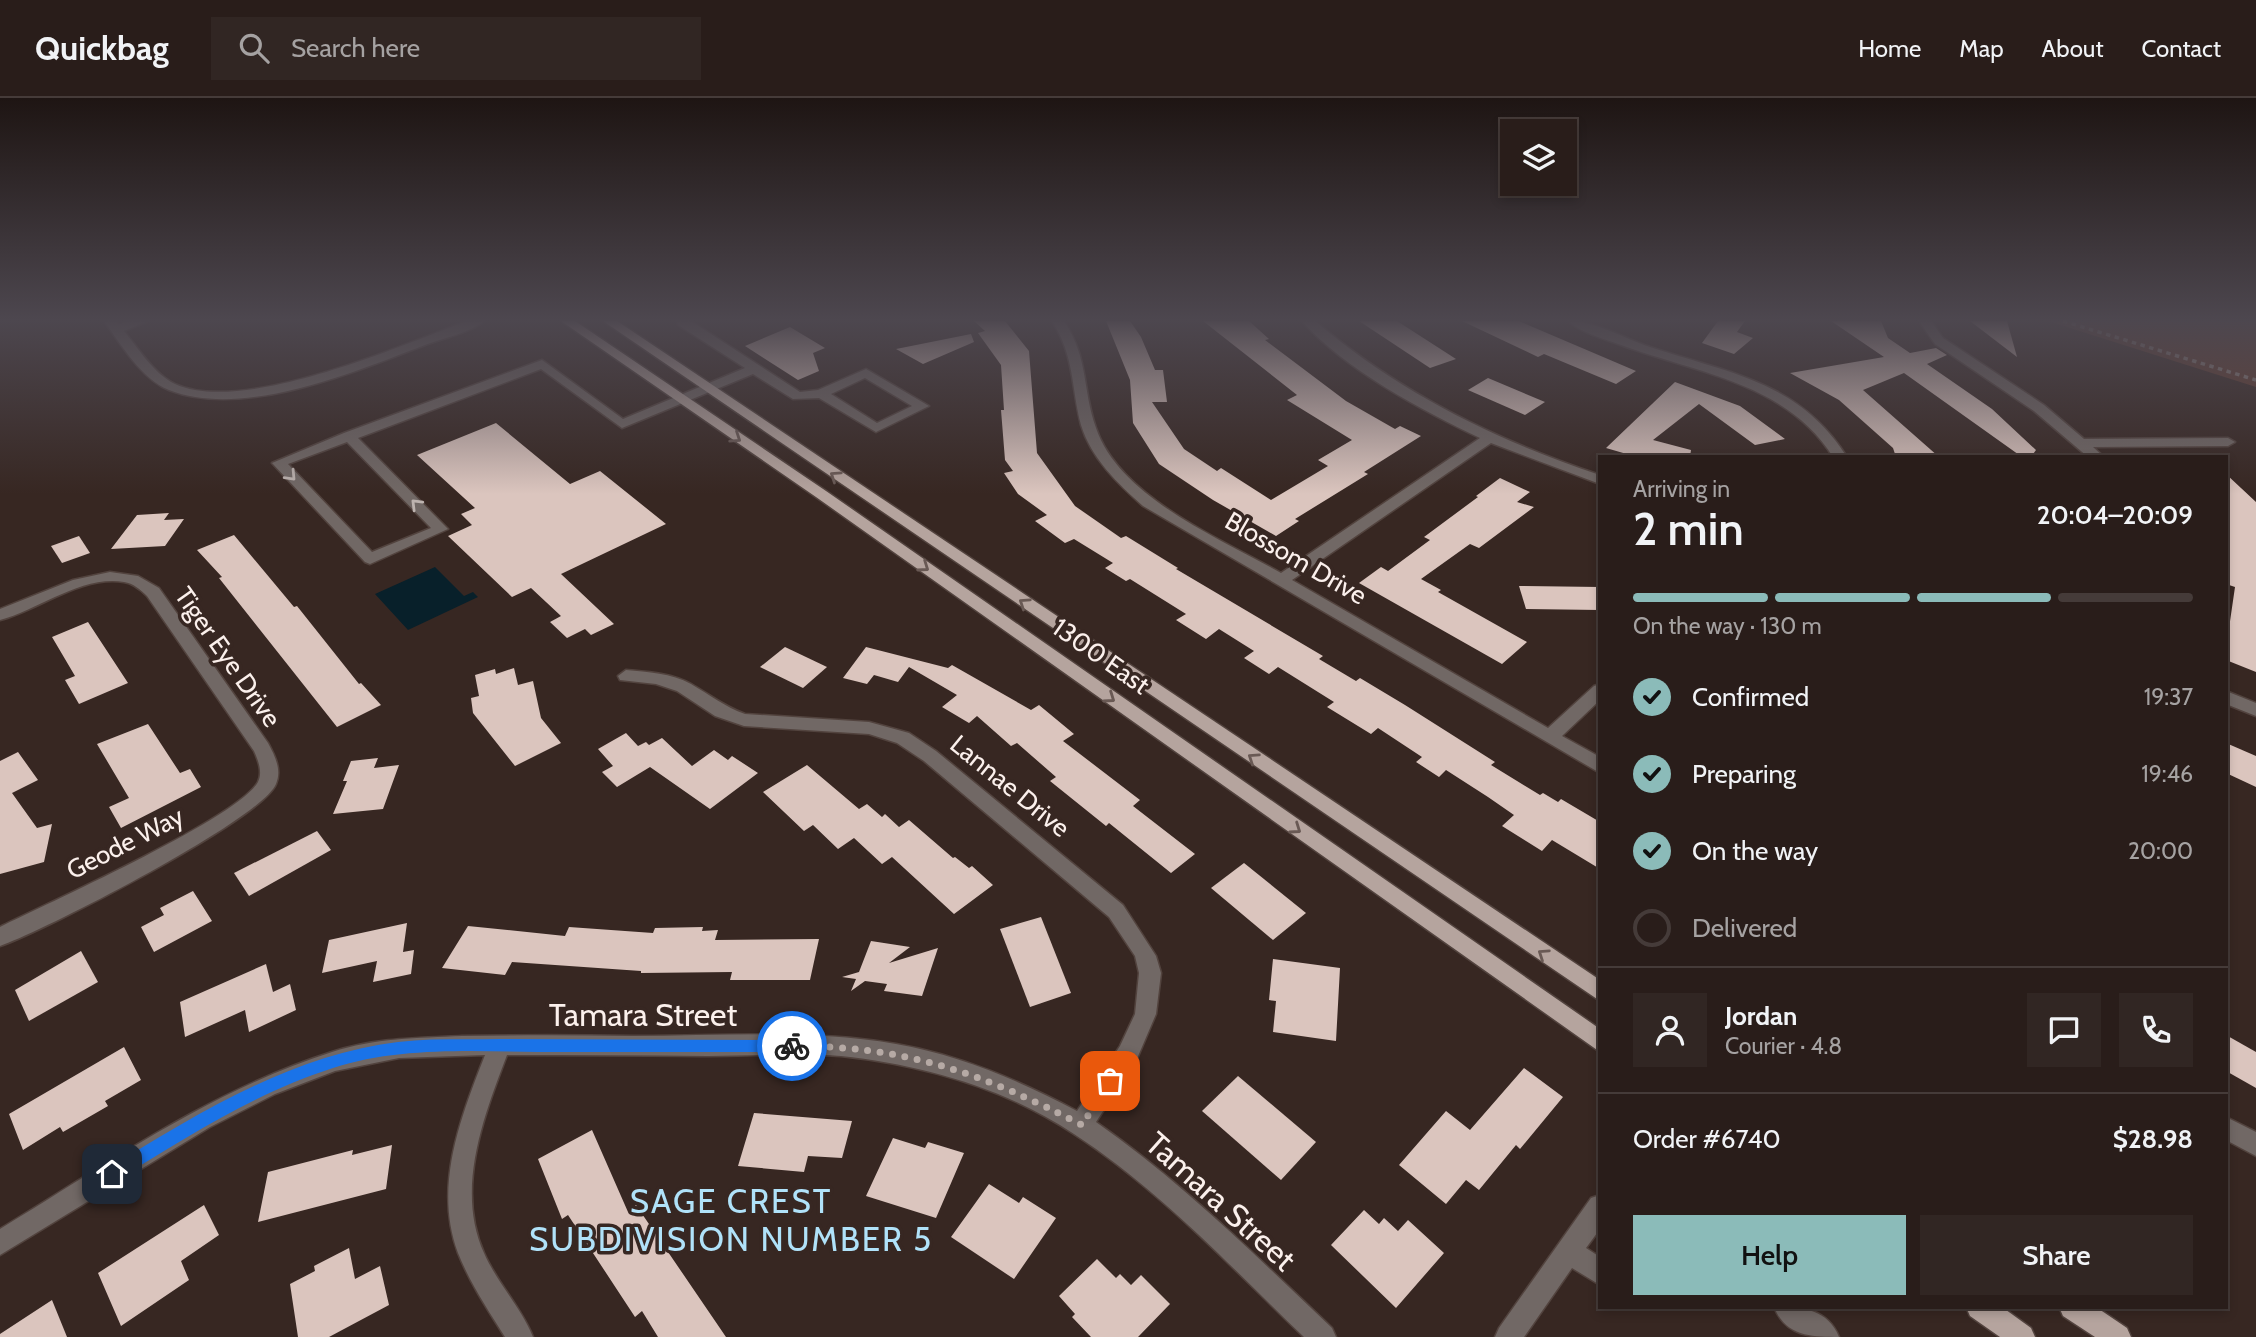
<!DOCTYPE html>
<html lang="en">
<head>
<meta charset="utf-8">
<style>
  body { margin:0; font-family:Cabin,sans-serif; background:#312623; color:#f1f3f6; height:100vh; display:flex; flex-direction:column; font-size:26px; white-space:nowrap }
  * { box-sizing:border-box; margin:0 }
  p { font-size:23px; color:#a5a2a2 }
  .icon { flex:none; width:38px; height:38px; fill:none; stroke:currentColor; stroke-width:2; stroke-linecap:round; stroke-linejoin:round }
  .map { position:relative; flex:1; overflow:hidden }
  .side { position:absolute; left:1598px; top:357px; width:630px; height:854px; display:flex; flex-direction:column; background:#291d1a; border-radius:0px; box-shadow:0 4px 10px #0003,0 0 0 2px #453b39 }
  .side>* { flex:none }
  .tools { position:absolute; left:1500px; top:21px; display:grid; gap:14px }
  .tools a { display:grid; place-items:center; width:77px; height:77px; border-radius:0px; background:#291d1a; box-shadow:0 4px 10px #0003,0 0 0 2px #453b39; font-size:35px }
  .pin { position:absolute; display:grid; place-items:center; width:60px; height:60px; color:#fff; margin:-30px; border-radius:14px; box-shadow:0 4px 10px #0006 }
  .courier { position:absolute; display:grid; place-items:center; width:70px; height:70px; margin:-35px; border:5px solid #1a73e8; border-radius:50%; background:#fff; color:#222; box-shadow:0 2px 9px #0007 }
  .summary em { font-style:normal; font-weight:600 }
  .summary div { display:flex; flex-direction:column-reverse }
  .summary { display:flex; align-items:center; justify-content:space-between; height:119px; padding:0 35px }
  h1 { font-size:46px; font-weight:600; line-height:52px }
  .bar { display:grid; grid-template-columns:repeat(4,1fr); gap:10px 7px; align-content:center; height:84px; padding:0 35px }
  .bar i { height:9px; border-radius:5px; background:#453b39 }
  .bar .on { background:#8bbbb9 }
  .bar p { grid-column:span 4 }
  .line { display:flex; align-items:center; gap:18px; padding:0 35px; border-top:2px solid #453b39 }
  .line div { flex:1 }
  .round { display:grid; place-items:center; flex:none; width:74px; height:74px; border-radius:0px; background:#312623 }
  ol { padding:0 35px; list-style:none }
  li { display:flex; align-items:center; gap:21px; height:77px }
  li p { margin-inline-start:auto }
  li .icon { padding:7px; border-radius:50%; background:#8bbbb9; color:#111; stroke-width:4 }
  li:last-child { color:#a5a2a2 }
  li i { width:38px; height:38px; border:4px solid #453b39; border-radius:50% }
  .button { display:flex; gap:14px; margin-top:auto; padding:14px 35px }
  .button a { flex:1; height:80px; border-radius:0px; background:#8bbbb9; color:#111; font-size:28px; font-weight:600; line-height:80px; text-align:center }
  .button a+a { background:#312623; color:#f1f3f6 }
  header { display:flex; align-items:center; gap:42px; box-sizing:border-box; height:98px; padding:0 35px; background:#291d1a; border-bottom:2px solid #453b39 }
  header strong { font-size:33px }
  nav { display:flex; gap:38px; margin-inline-start:auto; font-size:24px }
  .search { width:490px; height:63px; background:#312623; display:flex; align-items:center; gap:18px; box-sizing:border-box; padding:0 24px; border-radius:0px; color:#a5a2a2; font-size:26px }
  .map>svg:first-child { display:block }
  .green { fill:#673d2f }
  .water { fill:#08202a }
  .building { fill:#dbc5be }
  .lines { fill:none; stroke-linecap:round; stroke-linejoin:round }
  .minor-casing { stroke:#52433e; stroke-width:3 }
  .major-casing { stroke:#52433e; stroke-width:3 }
  .path { stroke:#9a8d88; stroke-width:3.5; stroke-dasharray:4.5 4.5; stroke-linecap:butt }
  .minor { fill:#716865; fill-rule:evenodd }
  .major { fill:#b5a49e; fill-rule:evenodd }
  .oneway { stroke:#695954 }
  .oneway2 { stroke:#bdb3af }
  .route { fill:#1a73e8 }
  .done { stroke:#b6aaa5; stroke-width:7; stroke-dasharray:0 12.6 }
  .labels { text-anchor:middle; dominant-baseline:central; stroke-width:7; stroke-linejoin:round; paint-order:stroke }
  .street-label { font-size:26px; fill:#fbf0ec; stroke:#372722 }
  .near-street-label { font-size:32px; fill:#fbf0ec; stroke:#372722 }
  .near-neighbourhood-label { font-size:33px; letter-spacing:2px; fill:#b0e2f9; stroke:#372722 }
</style>
</head>
<body>
<header>
<strong>Quickbag</strong>
<div class="search"><svg class="icon" aria-label="search" viewBox="0 0 24 24"><circle cx="10" cy="10" r="6"/><path d="M15 15l6 6"/></svg>Search here</div>
<nav><a>Home</a><a>Map</a><a>About</a><a>Contact</a></nav>
</header>
<div class="map">
<svg width="2256" height="1239" viewBox="0 0 2256 1239">
  <rect width="100%" height="100%" fill="#372722"/>
  <path class="green" d="M 2048,223 L 2256,223 L 2256,289 Z"/>
  <path class="water" d="M 435,469 L 464,498 L 473,494 L 478,499 L 408,532 L 375,496 Z"/>
  <g class="building">
    <path d="M 974,223 L 1005,223 L 1029,253 L 1037,355 L 1075,408 L 1121,440 L 1126,438 L 1178,470 L 1176,471 L 1323,558 L 1319,561 L 1356,583 L 1360,580 L 1405,607 L 1495,664 L 1491,667 L 1540,697 L 1543,695 L 1558,704 L 1561,701 L 1600,724 L 1600,771 L 1552,742 L 1542,753 L 1502,728 L 1514,717 L 1488,699 L 1446,672 L 1439,679 L 1416,664 L 1422,659 L 1378,630 L 1371,636 L 1327,609 L 1334,604 L 1278,569 L 1269,576 L 1244,560 L 1254,553 L 1219,531 L 1206,541 L 1176,522 L 1186,516 L 1130,481 L 1126,483 L 1105,470 L 1113,465 L 1074,441 L 1065,445 L 1035,423 L 1047,417 L 1018,396 L 1004,375 L 1013,373 L 1005,362 L 1001,312 L 1004,312 L 1001,267 L 978,235 L 985,233 Z"/>
    <path d="M 1106,223 L 1130,223 L 1141,239 L 1155,272 L 1163,272 L 1167,304 L 1152,304 L 1184,351 L 1217,373 L 1221,370 L 1271,402 L 1328,368 L 1318,362 L 1352,342 L 1287,302 L 1297,297 L 1203,223 L 1249,223 L 1269,241 L 1265,242 L 1346,303 L 1395,331 L 1400,328 L 1421,338 L 1364,374 L 1368,376 L 1295,421 L 1299,423 L 1276,438 L 1213,402 L 1159,366 L 1133,325 L 1130,282 Z"/>
    <path d="M 1359,223 L 1397,223 L 1456,261 L 1430,270 Z"/>
    <path d="M 1462,223 L 1519,223 L 1636,273 L 1616,286 L 1544,256 L 1538,259 Z"/>
    <path d="M 1718,223 L 1745,223 L 1737,234 L 1753,240 L 1734,256 L 1702,245 Z"/>
    <path d="M 1831,223 L 1881,223 L 1888,240 L 1910,255 L 1936,250 L 1947,257 L 1927,266 L 1992,311 L 2036,352 L 2031,359 L 2022,359 L 1904,275 L 1863,292 L 1939,359 L 1896,359 L 1893,350 L 1839,302 L 1790,275 L 1884,259 Z"/>
    <path d="M 1970,223 L 2007,223 L 2017,259 Z"/>
    <path d="M 790,229 L 825,250 L 813,255 L 819,273 L 798,282 L 745,248 Z"/>
    <path d="M 971,236 L 974,244 L 923,266 L 896,251 Z"/>
    <path d="M 1488,280 L 1545,304 L 1525,317 L 1468,292 Z"/>
    <path d="M 1675,284 L 1740,308 L 1785,341 L 1755,347 L 1699,306 L 1653,342 L 1691,352 L 1690,359 L 1637,359 L 1606,350 Z"/>
    <path d="M 496,325 L 570,386 L 600,373 L 666,426 L 561,476 L 614,526 L 591,537 L 585,531 L 567,540 L 550,524 L 561,518 L 531,490 L 512,499 L 448,438 L 472,427 L 461,416 L 475,410 L 417,357 Z"/>
    <path d="M 2226,376 L 2256,404 L 2256,574 L 2226,562 L 2226,536 L 2228,537 L 2235,489 L 2226,486 Z"/>
    <path d="M 1500,380 L 1530,394 L 1517,404 L 1534,409 L 1479,450 L 1470,446 L 1421,481 L 1441,492 L 1438,494 L 1527,544 L 1502,566 L 1359,485 L 1381,469 L 1388,473 L 1430,442 L 1424,439 L 1478,399 L 1476,398 Z"/>
    <path d="M 169,415 L 164,422 L 184,421 L 165,448 L 111,451 L 137,417 Z"/>
    <path d="M 234,437 L 294,509 L 297,508 L 359,586 L 361,585 L 381,607 L 337,629 L 219,480 L 222,479 L 197,452 Z"/>
    <path d="M 79,438 L 90,455 L 62,465 L 51,448 Z"/>
    <path d="M 1519,488 L 1600,489 L 1600,512 L 1526,511 Z"/>
    <path d="M 88,524 L 128,585 L 79,606 L 65,582 L 75,578 L 52,539 Z"/>
    <path d="M 785,549 L 827,569 L 803,590 L 760,569 Z"/>
    <path d="M 866,549 L 948,570 L 952,567 L 1031,612 L 1039,607 L 1074,636 L 1063,643 L 1140,702 L 1133,708 L 1195,756 L 1171,775 L 1109,725 L 1106,728 L 1050,683 L 1056,679 L 1017,645 L 1011,648 L 977,618 L 969,625 L 942,609 L 957,597 L 909,569 L 898,584 L 874,577 L 867,586 L 843,580 Z"/>
    <path d="M 514,570 L 518,587 L 533,583 L 541,620 L 561,645 L 515,668 L 473,615 L 471,600 L 479,598 L 475,577 L 495,571 L 496,576 Z"/>
    <path d="M 148,626 L 180,675 L 190,671 L 201,689 L 121,730 L 109,709 L 129,700 L 97,646 Z"/>
    <path d="M 626,635 L 638,648 L 646,644 L 649,647 L 662,640 L 692,668 L 714,652 L 728,662 L 732,658 L 758,675 L 710,711 L 650,669 L 617,689 L 602,674 L 613,668 L 598,651 Z"/>
    <path d="M 2226,645 L 2256,658 L 2256,689 L 2226,675 Z"/>
    <path d="M 18,654 L 38,682 L 12,695 L 37,730 L 52,726 L 44,764 L 0,776 L 0,663 Z"/>
    <path d="M 378,660 L 374,670 L 399,667 L 383,711 L 333,716 L 347,683 L 343,683 L 351,663 Z"/>
    <path d="M 807,667 L 859,711 L 867,706 L 882,719 L 885,716 L 899,729 L 909,722 L 953,760 L 955,759 L 969,770 L 972,768 L 993,787 L 954,816 L 892,759 L 882,766 L 854,740 L 838,751 L 813,727 L 804,733 L 763,694 Z"/>
    <path d="M 317,733 L 331,752 L 249,798 L 234,775 Z"/>
    <path d="M 1244,765 L 1306,815 L 1273,842 L 1211,790 Z"/>
    <path d="M 193,793 L 212,823 L 154,854 L 141,829 L 164,817 L 160,810 Z"/>
    <path d="M 1041,819 L 1071,895 L 1030,909 L 1000,831 Z"/>
    <path d="M 407,825 L 403,854 L 414,852 L 411,876 L 373,884 L 377,863 L 322,875 L 329,842 Z"/>
    <path d="M 468,828 L 565,838 L 569,829 L 653,835 L 655,830 L 703,829 L 702,833 L 718,832 L 715,842 L 819,841 L 810,882 L 730,882 L 732,874 L 641,875 L 641,873 L 512,864 L 505,877 L 442,870 Z"/>
    <path d="M 871,843 L 910,849 L 889,865 L 938,850 L 922,898 L 884,893 L 887,886 L 865,883 L 851,893 L 856,881 L 842,879 L 859,874 Z"/>
    <path d="M 81,853 L 98,884 L 29,923 L 15,892 Z"/>
    <path d="M 1273,861 L 1340,870 L 1336,943 L 1273,934 L 1276,903 L 1269,902 Z"/>
    <path d="M 266,866 L 273,894 L 290,886 L 296,912 L 249,934 L 245,912 L 185,939 L 180,904 Z"/>
    <path d="M 2226,937 L 2256,954 L 2256,990 L 2226,973 Z"/>
    <path d="M 124,949 L 141,982 L 105,1003 L 108,1008 L 63,1034 L 60,1029 L 23,1052 L 9,1016 Z"/>
    <path d="M 1524,970 L 1563,999 L 1520,1051 L 1516,1047 L 1479,1092 L 1466,1082 L 1446,1106 L 1399,1067 L 1446,1013 L 1470,1032 Z"/>
    <path d="M 1238,978 L 1316,1044 L 1281,1082 L 1202,1013 Z"/>
    <path d="M 754,1015 L 852,1023 L 842,1060 L 808,1058 L 804,1074 L 738,1068 Z"/>
    <path d="M 592,1032 L 628,1114 L 636,1107 L 726,1239 L 658,1239 L 642,1213 L 635,1219 L 568,1117 L 562,1121 L 538,1061 Z"/>
    <path d="M 893,1040 L 925,1050 L 928,1044 L 964,1055 L 936,1120 L 866,1098 Z"/>
    <path d="M 392,1047 L 386,1091 L 258,1124 L 268,1074 L 353,1052 L 352,1057 Z"/>
    <path d="M 989,1086 L 1019,1105 L 1023,1099 L 1056,1120 L 1014,1181 L 951,1139 Z"/>
    <path d="M 204,1107 L 219,1137 L 181,1163 L 189,1182 L 121,1228 L 98,1175 Z"/>
    <path d="M 1364,1112 L 1379,1126 L 1384,1120 L 1398,1133 L 1408,1122 L 1444,1155 L 1396,1210 L 1331,1147 Z"/>
    <path d="M 349,1150 L 355,1181 L 380,1168 L 389,1207 L 329,1239 L 298,1239 L 290,1186 L 315,1173 L 314,1168 Z"/>
    <path d="M 1097,1161 L 1116,1180 L 1120,1176 L 1131,1187 L 1141,1177 L 1170,1206 L 1138,1239 L 1091,1239 L 1072,1219 L 1075,1216 L 1059,1198 Z"/>
    <path d="M 52,1202 L 67,1239 L 0,1239 L 0,1236 Z"/>
  </g>
  <g class="lines">
    <g class="minor-casing">
      <g id="minor">
        <path d="M 104,223 L 116,223 L 119,226 L 130,223 L 148,223 L 124,233 C 138,250 154,276 175,286 C 243,317 399,248 467,223 L 484,223 C 470,235 443,240 425,247 C 354,274 244,321 169,292 C 142,282 120,245 104,223 Z"/>
        <path d="M 677,223 L 691,223 L 800,294 L 818,292 L 866,271 L 929,308 L 876,334 L 819,300 L 793,301 L 753,276 L 622,330 L 541,271 L 358,340 L 448,431 L 370,466 L 365,464 L 272,365 L 344,335 L 542,262 L 623,321 L 745,270 L 678,227 ZM 865,280 L 912,308 L 877,325 L 831,296 ZM 347,344 L 431,430 L 372,454 L 288,366 Z"/>
        <path d="M 1052,223 L 1064,223 C 1089,261 1082,290 1096,330 C 1119,399 1221,441 1281,475 L 1480,340 C 1423,313 1344,271 1302,223 L 1315,223 C 1400,295 1495,342 1600,377 L 1600,386 L 1491,345 L 1292,482 L 1548,630 L 1594,588 L 1600,586 L 1600,602 L 1562,638 L 1600,659 L 1600,675 L 1143,408 C 1118,386 1091,360 1081,327 C 1071,289 1075,259 1052,223 Z"/>
        <path d="M 1568,223 C 1596,223 1623,240 1650,249 C 1728,275 1799,283 1847,359 L 1833,359 C 1787,285 1697,275 1621,247 C 1605,241 1581,235 1568,223 Z"/>
        <path d="M 1919,223 L 1931,223 L 1943,240 L 2044,307 L 2084,341 L 2228,340 L 2235,344 L 2228,348 L 2093,349 L 2104,359 L 2088,359 L 2034,313 L 1935,246 Z"/>
        <path d="M 110,474 L 138,478 L 159,490 L 268,645 C 275,658 282,672 276,686 C 262,721 44,833 0,848 L 0,829 C 46,806 238,720 258,684 C 263,674 258,662 254,653 L 147,498 C 141,492 133,485 124,484 C 81,477 39,512 0,522 L 0,511 L 73,482 Z"/>
        <path d="M 626,572 C 648,574 671,575 691,586 C 710,597 725,609 745,616 L 869,624 L 909,635 L 936,653 L 1123,807 L 1156,858 L 1161,875 L 1156,916 L 1136,963 L 1096,1024 C 1182,1084 1256,1158 1332,1230 L 1336,1239 L 1304,1239 C 1231,1169 1160,1092 1074,1036 C 1005,990 923,967 841,958 C 798,954 752,958 708,958 C 641,957 574,957 507,957 C 484,1018 455,1091 484,1155 C 497,1185 521,1209 533,1239 L 505,1239 C 488,1212 470,1185 458,1155 C 433,1088 461,1019 485,957 L 399,960 L 335,973 L 275,996 L 210,1029 L 0,1157 L 0,1131 C 107,1066 212,992 332,954 C 374,940 418,940 462,938 C 519,937 576,937 633,938 C 720,938 810,931 896,946 C 960,957 1020,983 1077,1013 L 1120,948 L 1135,916 L 1139,875 L 1135,858 L 1109,819 L 924,663 L 897,645 L 869,636 L 744,628 L 715,618 L 677,593 L 656,586 L 620,582 L 618,578 Z"/>
        <path d="M 2226,593 L 2256,605 L 2256,618 L 2226,606 Z"/>
        <path d="M 2226,1019 L 2256,1034 L 2256,1058 L 2226,1042 Z"/>
        <path d="M 1600,1097 L 1600,1131 L 1586,1150 L 1600,1159 L 1600,1187 L 1572,1170 L 1524,1239 L 1495,1239 L 1499,1230 L 1591,1100 Z"/>
        <path d="M 1774,1209 C 1801,1209 1827,1210 1839,1239 C 1812,1239 1786,1239 1774,1209 Z"/>
      </g>
    </g>
    <g class="major-casing">
      <g id="major">
        <path d="M 561,223 L 575,223 L 826,393 L 1600,931 L 1600,954 L 816,399 Z"/>
        <path d="M 603,223 L 617,223 L 1600,882 L 1600,903 Z"/>
        <path d="M 1966,1209 L 2002,1209 L 2031,1230 L 2035,1239 L 2000,1239 L 1970,1218 Z"/>
        <path d="M 2059,1209 L 2096,1209 L 2127,1230 L 2131,1239 L 2095,1239 L 2063,1218 Z"/>
      </g>
    </g>
    <path class="path" d="M 2063,223 L 2256,282"/>
    <use href="#minor" class="minor"/>
    <use href="#major" class="major"/>
  </g>
  <defs><path id="oneway-chevron" d="M-2-3.5L2.5 0L-2 3.5" fill="none" stroke-width="1.6" stroke-linecap="round" stroke-linejoin="round" transform="scale(1.75)"/></defs>
  <g class="oneway">
    <use href="#oneway-chevron" transform="translate(736 340) rotate(34)"/>
    <use href="#oneway-chevron" transform="translate(835 378) rotate(-146)"/>
    <use href="#oneway-chevron" transform="translate(924 469) rotate(35)"/>
    <use href="#oneway-chevron" transform="translate(1024 505) rotate(-146)"/>
    <use href="#oneway-chevron" transform="translate(1110 600) rotate(35)"/>
    <use href="#oneway-chevron" transform="translate(1253 660) rotate(-146)"/>
    <use href="#oneway-chevron" transform="translate(1296 731) rotate(35)"/>
    <use href="#oneway-chevron" transform="translate(1543 856) rotate(-146)"/>
  </g>
  <g class="oneway2">
    <use href="#oneway-chevron" transform="translate(291 378) rotate(47)"/>
    <use href="#oneway-chevron" transform="translate(416 406) rotate(-135)"/>
  </g>
  <linearGradient id="sky" x2="0" y2="1"><stop stop-color="#1e1513"/><stop offset="0.56" stop-color="#4d474f"/><stop offset="1" stop-color="#4d474f" stop-opacity="0"/></linearGradient>
  <rect width="2256" height="396" fill="url(#sky)"/>
  <path class="route" d="M 500,941 L 792,942 L 799,948 L 792,954 C 707,954 623,954 538,954 C 471,953 397,949 333,970 C 255,995 187,1039 117,1082 L 112,1084 L 107,1082 L 104,1076 L 107,1071 C 197,1016 291,957 398,944 C 431,940 466,942 500,941 Z"/>
  <g class="lines">
    <path class="done" d="M 792,948 C 907,948 981,975 1082,1027 L 1110,983"/>
  </g>
  <g class="labels">
    <g class="street-label">
      <text transform="translate(1296 460) rotate(30)">Blossom Drive</text>
      <text transform="translate(1101 558) rotate(35)">1300 East</text>
      <text transform="translate(228 559) rotate(55)">Tiger Eye Drive</text>
      <text transform="translate(1010 688) rotate(39)">Lannae Drive</text>
      <text transform="translate(125 745) rotate(-27)">Geode Way</text>
    </g>
    <g class="near-street-label">
      <text x="643" y="916">Tamara Street</text>
      <text transform="translate(1221 1103) rotate(42)">Tamara Street</text>
    </g>
    <g class="near-neighbourhood-label">
      <text x="731" y="1103">SAGE CREST<tspan x="731" dy="38">SUBDIVISION NUMBER 5</tspan></text>
    </g>
  </g>
</svg>
<div class="tools">
<a><svg class="icon" aria-label="layers" viewBox="0 0 24 24"><path d="M12 4l9 5-9 5-9-5zM3 14l9 5 9-5"/></svg></a>
</div>
<div class="pin" style="left:1110px;top:983px;background:#ea580c"><svg class="icon" aria-label="bag" viewBox="0 0 24 24"><path d="M5 8h14l-1 12H6zM9 8a3 3 0 0 1 6 0"/></svg></div>
<div class="pin" style="left:112px;top:1076px;background:#1f2937"><svg class="icon" aria-label="home" viewBox="0 0 24 24"><path d="M3 11l9-7 9 7M6 9v11h12V9"/></svg></div>
<div class="courier" style="left:792px;top:948px"><svg class="icon" aria-label="bike" viewBox="0 0 24 24"><circle cx="6" cy="16" r="4"/><circle cx="18" cy="16" r="4"/><path d="M6 16l4-8h5l3 8M10 8l3 8H6M13 5h3"/></svg></div>
<section class="side">
<div class="summary"><div><h1>2 min</h1><p>Arriving in</p></div><em>20:04–20:09</em></div>
<div class="bar"><i class="on"></i><i class="on"></i><i class="on"></i><i></i><p>On the way · 130 m</p></div>
<ol>
<li><svg class="icon" aria-label="check" viewBox="0 0 24 24"><path d="M5 12l5 5 9-10"/></svg>Confirmed<p>19:37</p></li>
<li><svg class="icon" aria-label="check" viewBox="0 0 24 24"><path d="M5 12l5 5 9-10"/></svg>Preparing<p>19:46</p></li>
<li><svg class="icon" aria-label="check" viewBox="0 0 24 24"><path d="M5 12l5 5 9-10"/></svg>On the way<p>20:00</p></li>
<li><i></i>Delivered</li>
</ol>
<div class="line" style="height:126px"><a class="round"><svg class="icon" aria-label="person" viewBox="0 0 24 24"><circle cx="12" cy="8" r="4"/><path d="M4 21q1-7 8-7t8 7"/></svg></a><div><b>Jordan</b><p>Courier · 4.8</p></div><a class="round"><svg class="icon" aria-label="chat" viewBox="0 0 24 24"><path d="M4 5h16v11H9l-5 4z"/></svg></a><a class="round"><svg class="icon" aria-label="phone" viewBox="0 0 24 24"><path d="M5 4h4l2 5-3 2q2 4 5 5l2-3 5 2v4C11 20 4 13 5 4z"/></svg></a></div>
<div class="line" style="height:91px"><div>Order #6740</div><b>$28.98</b></div>
<div class="button"><a>Help</a><a>Share</a></div>
</section>
</div>
</body>
</html>
